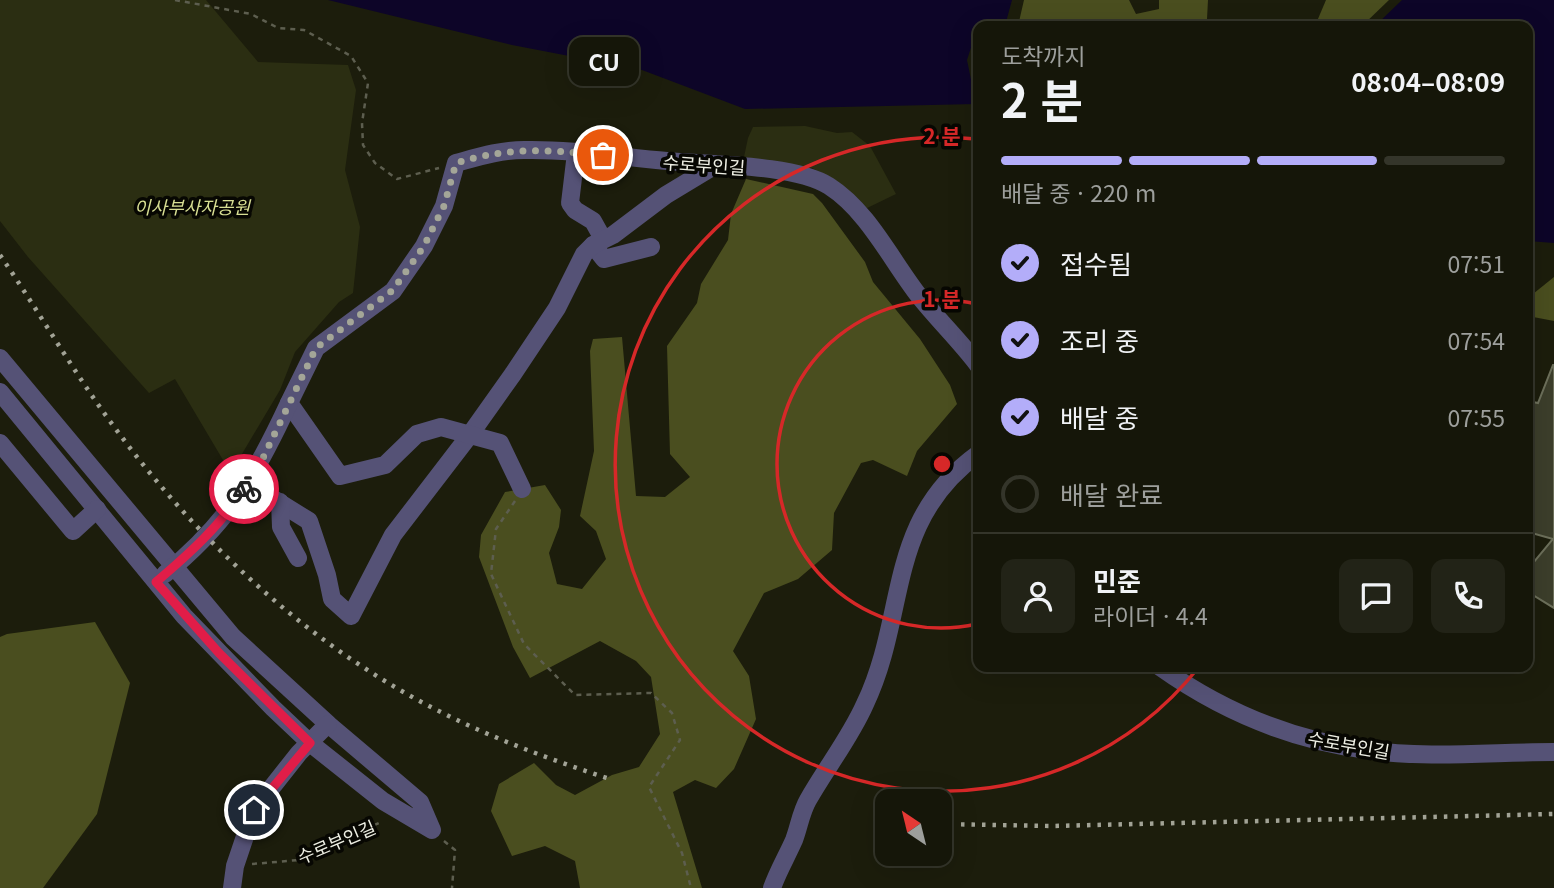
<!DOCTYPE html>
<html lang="ko">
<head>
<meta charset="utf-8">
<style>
  body { margin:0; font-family:Georgia,"Noto Sans KR",serif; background:#222317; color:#f1f3f6; height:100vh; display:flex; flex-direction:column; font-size:26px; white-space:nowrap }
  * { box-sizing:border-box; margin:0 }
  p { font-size:23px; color:#9d9f9c }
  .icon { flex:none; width:38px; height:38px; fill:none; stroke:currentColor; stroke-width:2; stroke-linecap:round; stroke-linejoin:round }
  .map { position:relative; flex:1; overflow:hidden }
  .side { position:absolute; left:973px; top:21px; width:560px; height:651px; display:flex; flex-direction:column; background:#151609; border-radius:14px; box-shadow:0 7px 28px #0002,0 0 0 2px #34352a }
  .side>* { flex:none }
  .needle { width:46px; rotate:325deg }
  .fabs { position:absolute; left:875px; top:789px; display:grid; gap:14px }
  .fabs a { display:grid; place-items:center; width:77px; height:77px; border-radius:14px; background:#151609; box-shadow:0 7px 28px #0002,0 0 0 2px #34352a; font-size:35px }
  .pin { position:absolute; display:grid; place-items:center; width:60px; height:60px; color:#fff; margin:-30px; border:4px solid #fff; border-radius:50%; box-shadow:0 2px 7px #0007 }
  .courier { position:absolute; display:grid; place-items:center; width:70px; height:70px; margin:-35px; border:5px solid #e11d48; border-radius:50%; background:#fff; color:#222; box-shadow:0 2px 9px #0007 }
  .bubble { position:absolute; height:49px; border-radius:14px; background:#151609; box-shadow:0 7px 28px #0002,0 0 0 2px #34352a; font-size:23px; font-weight:700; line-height:49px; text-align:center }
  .overview em { font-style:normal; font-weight:700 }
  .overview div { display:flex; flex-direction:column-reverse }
  .overview { display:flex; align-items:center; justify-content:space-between; height:119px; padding:0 28px }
  h1 { font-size:46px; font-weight:700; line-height:52px }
  .bar { display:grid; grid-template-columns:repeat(4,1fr); gap:10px 7px; align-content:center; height:84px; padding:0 28px }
  .bar i { height:9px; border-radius:5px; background:#34352a }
  .bar .selected { background:#b3adf9 }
  .bar p { grid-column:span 4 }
  .line { display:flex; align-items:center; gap:18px; padding:0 28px; border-top:2px solid #34352a }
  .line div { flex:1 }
  .round { display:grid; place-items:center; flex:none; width:74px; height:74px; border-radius:14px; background:#222317 }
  ol { padding:0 28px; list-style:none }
  li { display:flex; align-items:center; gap:21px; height:77px }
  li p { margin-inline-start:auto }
  li .icon { padding:7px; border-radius:50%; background:#b3adf9; color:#111; stroke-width:4 }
  li:last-child { color:#9d9f9c }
  li i { width:38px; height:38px; border:4px solid #34352a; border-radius:50% }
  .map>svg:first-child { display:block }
  .green { fill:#2b2e12 }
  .forest { fill:#4a4e1f }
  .water { fill:#0d0528 }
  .building { fill:#3c3e2b; stroke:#6d705b; stroke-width:2 }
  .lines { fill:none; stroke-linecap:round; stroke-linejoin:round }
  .path { stroke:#5d5e4f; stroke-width:2.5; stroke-dasharray:5 5; stroke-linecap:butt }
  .minor { stroke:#555276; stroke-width:18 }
  .rail { stroke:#a2a396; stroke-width:4.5; stroke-dasharray:3.5 7; stroke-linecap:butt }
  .done { stroke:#a4a698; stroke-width:7; stroke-dasharray:0 12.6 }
  .route { stroke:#e11d48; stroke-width:9 }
  .ring { fill:none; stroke:#d62828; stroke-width:3.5 }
  .labels { text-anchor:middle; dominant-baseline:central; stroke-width:7; stroke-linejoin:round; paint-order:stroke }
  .street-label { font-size:18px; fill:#eeefe4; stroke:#070702 }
  .park-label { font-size:18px; font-style:italic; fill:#d8df93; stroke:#070702 }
  .centre { fill:#d62828; stroke:#070702; stroke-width:3.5 }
  .ring-label { font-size:21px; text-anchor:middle; font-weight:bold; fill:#d62828; stroke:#070702; stroke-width:7; stroke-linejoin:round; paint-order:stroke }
</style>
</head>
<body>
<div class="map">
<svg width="1554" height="888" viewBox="0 0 1554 888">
  <rect width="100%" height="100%" fill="#1c1d0c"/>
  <g class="green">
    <path d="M 0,0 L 206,0 L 258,62 L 348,65 L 356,90 L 345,170 L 360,227 L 353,293 L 339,302 L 295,352 L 280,390 L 236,464 L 223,460 L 175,379 L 149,393 L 28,257 L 0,221 Z"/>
    <path d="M 805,126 L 837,133 L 852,132 L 870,146 L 896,194 L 865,209 L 834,179 L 812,168 L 744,157 L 748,138 L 753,127 Z"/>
  </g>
  <g class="forest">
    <path d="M 1024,0 L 1129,0 L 1136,14 L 1159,9 L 1159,0 L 1208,0 L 1207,19 L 1185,26 L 1018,26 Z"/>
    <path d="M 1326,0 L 1389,0 L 1362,26 L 1315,26 Z"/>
    <path d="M 746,179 L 813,194 L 822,203 L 865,262 L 873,282 L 920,339 L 950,385 L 957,404 L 917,451 L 907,476 L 873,460 L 861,463 L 834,513 L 832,550 L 798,579 L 764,593 L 733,651 L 749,676 L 756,719 L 734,769 L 716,788 L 695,780 L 673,792 L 702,888 L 580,888 L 575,861 L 545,846 L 512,856 L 491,811 L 499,784 L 534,763 L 556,785 L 575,795 L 612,775 L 639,767 L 660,734 L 651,677 L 636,661 L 600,641 L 530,678 L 513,647 L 479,557 L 481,535 L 505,492 L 545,485 L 561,510 L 559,527 L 549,553 L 557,584 L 582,589 L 606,559 L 596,531 L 580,516 L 594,451 L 590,351 L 593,339 L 622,337 L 636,496 L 665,497 L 690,477 L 670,454 L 667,346 L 697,303 L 701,284 L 728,240 L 731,214 Z"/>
    <path d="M 1554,277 L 1554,321 L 1528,316 L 1528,298 Z"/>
    <path d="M 95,622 L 130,683 L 97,814 L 43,888 L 0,888 L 0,637 L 7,634 Z"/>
  </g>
  <g class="water">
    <path d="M 328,0 L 1012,0 L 1006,22 L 991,26 L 978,26 L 967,60 L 976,104 L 745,109 L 642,70 L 512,45 Z"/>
    <path d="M 1402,0 L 1554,0 L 1554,243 L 1528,241 L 1528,26 L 1375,26 Z"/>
  </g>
  <path class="building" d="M 1553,365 L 1554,365 L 1554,608 L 1528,592 L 1528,569 L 1553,539 L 1528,532 L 1528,401 L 1538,403 Z"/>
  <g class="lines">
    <g class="path">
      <path d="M 175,0 L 251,14 L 278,28 L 304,30 L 351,56 L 368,83 L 362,123 L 363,145 L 375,163 L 397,179 L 439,168"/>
      <path d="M 515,501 L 496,529 L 491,574 L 524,644 L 575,695 L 651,693 L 672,713 L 680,740 L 649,787 L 682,853 L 691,888"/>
      <path d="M 444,841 L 455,850 L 452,888"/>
      <path d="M 252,864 L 299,860 L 383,821"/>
    </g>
    <g class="minor">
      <path d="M 576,153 L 570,203 L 575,210 L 593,221 L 603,239"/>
      <path d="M 593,245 L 604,259 L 651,247"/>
      <path d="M 0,358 L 233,637 L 328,724 L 420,802 L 432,830 L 383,801 L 310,743 L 273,708 L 184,616 L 0,392"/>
      <path d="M 0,443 L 73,531 L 97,509"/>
      <path d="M 248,483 L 309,521 L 327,575 L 332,599 L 351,616 L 393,535 L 469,436 L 513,374 L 557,308 L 584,254 L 593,245 L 613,235 L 666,195 L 714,166"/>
      <path d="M 522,489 L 500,443 L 441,427 L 417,434 L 385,465 L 340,476 L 289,403 L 316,348 L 393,291 L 424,246 L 444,206 L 456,163 C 478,157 500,150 524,150 C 571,149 620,157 667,161 C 709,165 794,164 829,186 C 868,211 891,260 919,296 C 938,320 960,341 978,365"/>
      <path d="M 280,502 L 281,527 L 298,558"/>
      <path d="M 165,574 C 229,522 255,476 289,403"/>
      <path d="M 1160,667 C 1222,711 1291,740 1367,750 C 1427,759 1493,752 1554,752"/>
      <path d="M 232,888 L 235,866 L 254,810 L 299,753 L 328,724"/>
      <path d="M 772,888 C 778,871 787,856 794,840 C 799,827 801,812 808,800 C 826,768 850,738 865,704 C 908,614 885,521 978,454"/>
    </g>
    <g class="rail">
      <path d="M 0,255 C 40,313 75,375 118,432 C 195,536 294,630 407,694 C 472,731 542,757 613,780"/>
      <path d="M 940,824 L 1052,826 L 1554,814"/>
    </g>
  </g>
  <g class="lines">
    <path class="done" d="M 244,489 L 262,460 L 316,348 L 393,290 L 424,246 L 444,206 L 456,163 C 513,146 546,150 603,155"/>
    <path class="route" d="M 244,489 C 220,526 189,554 156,582 L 219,653 L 310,743 L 254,810"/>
  </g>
  <g class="ring">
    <path d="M977 624A164 164 0 1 1 977 304"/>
    <path d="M1198 668A327 327 0 1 1 976 139"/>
  </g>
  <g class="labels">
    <g class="street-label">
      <text transform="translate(704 164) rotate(4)">수로부인길</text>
      <text transform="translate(1349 744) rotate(10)">수로부인길</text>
      <text transform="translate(336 841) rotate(-23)">수로부인길</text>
    </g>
    <g class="park-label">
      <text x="192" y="206">이사부사자공원</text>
    </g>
  </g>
  <circle cx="942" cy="464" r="10" class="centre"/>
  <g class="ring-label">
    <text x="942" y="144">2 분</text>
    <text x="942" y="307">1 분</text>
  </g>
</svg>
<div class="fabs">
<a><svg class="needle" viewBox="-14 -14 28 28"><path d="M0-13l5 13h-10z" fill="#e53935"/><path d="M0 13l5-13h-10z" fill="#9d9f9c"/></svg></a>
</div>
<div class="pin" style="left:603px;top:155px;background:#ea580c"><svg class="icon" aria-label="bag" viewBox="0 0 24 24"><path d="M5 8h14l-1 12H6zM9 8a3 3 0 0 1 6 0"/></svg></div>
<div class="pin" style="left:254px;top:810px;background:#1f2937"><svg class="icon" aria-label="home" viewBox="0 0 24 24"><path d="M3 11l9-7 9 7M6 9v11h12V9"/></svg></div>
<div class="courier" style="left:244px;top:489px"><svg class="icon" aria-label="bike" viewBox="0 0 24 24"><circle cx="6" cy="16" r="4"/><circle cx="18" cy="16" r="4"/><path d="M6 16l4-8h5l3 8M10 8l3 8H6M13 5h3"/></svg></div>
<div class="bubble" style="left:569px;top:37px;width:70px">CU</div>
<section class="side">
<div class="overview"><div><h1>2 분</h1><p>도착까지</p></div><em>08:04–08:09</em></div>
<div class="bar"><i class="selected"></i><i class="selected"></i><i class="selected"></i><i></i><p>배달 중 · 220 m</p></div>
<ol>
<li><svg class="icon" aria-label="check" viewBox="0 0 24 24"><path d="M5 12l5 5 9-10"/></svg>접수됨<p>07:51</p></li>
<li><svg class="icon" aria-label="check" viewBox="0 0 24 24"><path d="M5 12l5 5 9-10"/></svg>조리 중<p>07:54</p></li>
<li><svg class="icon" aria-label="check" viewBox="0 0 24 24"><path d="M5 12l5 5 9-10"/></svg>배달 중<p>07:55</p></li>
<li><i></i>배달 완료</li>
</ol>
<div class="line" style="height:126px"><a class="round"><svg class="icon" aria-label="person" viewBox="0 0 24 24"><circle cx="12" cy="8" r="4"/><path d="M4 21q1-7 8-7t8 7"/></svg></a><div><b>민준</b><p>라이더 · 4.4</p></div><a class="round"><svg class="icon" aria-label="chat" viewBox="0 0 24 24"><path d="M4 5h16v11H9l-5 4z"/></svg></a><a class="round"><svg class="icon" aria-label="phone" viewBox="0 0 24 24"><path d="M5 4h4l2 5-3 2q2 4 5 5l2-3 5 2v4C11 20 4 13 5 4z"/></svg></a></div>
</section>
</div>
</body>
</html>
